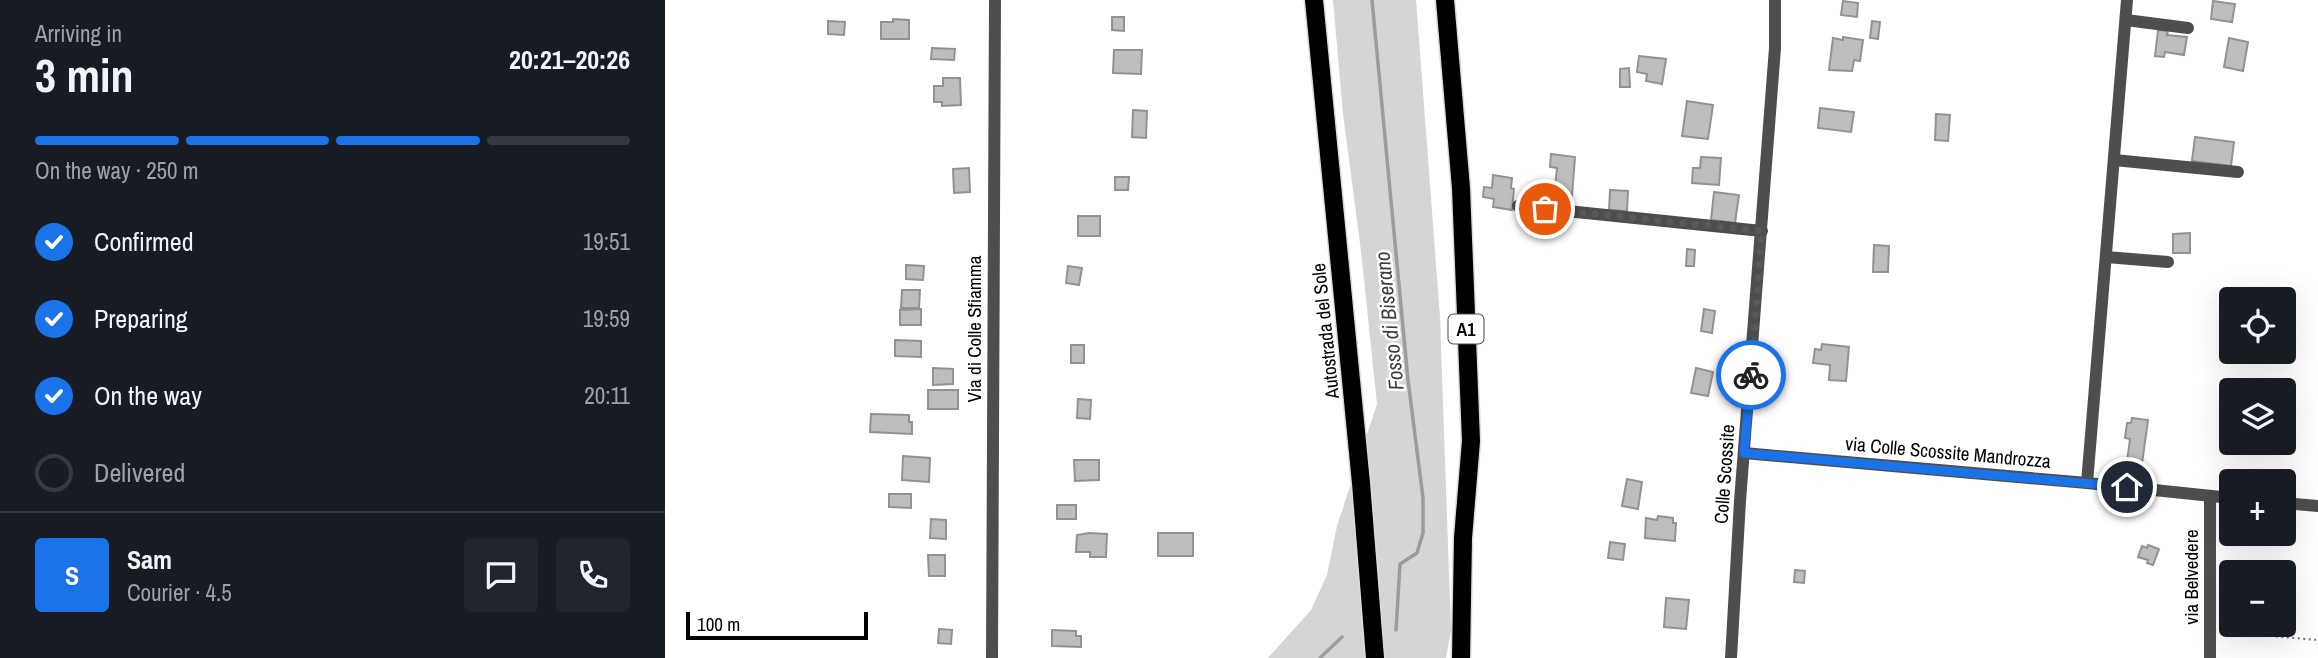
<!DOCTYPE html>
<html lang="en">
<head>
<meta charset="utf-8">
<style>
  body { margin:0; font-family:"Archivo Narrow",sans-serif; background:#20242c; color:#f1f3f6; height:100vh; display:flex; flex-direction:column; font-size:26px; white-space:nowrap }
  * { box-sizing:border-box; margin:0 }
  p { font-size:23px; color:#9ea1a6 }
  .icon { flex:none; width:38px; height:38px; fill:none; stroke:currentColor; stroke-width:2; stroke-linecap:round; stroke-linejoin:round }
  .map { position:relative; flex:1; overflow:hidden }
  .drawer { display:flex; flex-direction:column; background:#171b24; width:665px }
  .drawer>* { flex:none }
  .fabs { position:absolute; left:1554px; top:287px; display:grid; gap:14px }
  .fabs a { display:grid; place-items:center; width:77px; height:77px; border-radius:7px; background:#171b24; box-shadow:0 7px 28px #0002; font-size:35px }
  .scale { position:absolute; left:21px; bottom:18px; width:182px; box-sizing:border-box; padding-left:7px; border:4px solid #000; border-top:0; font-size:19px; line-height:24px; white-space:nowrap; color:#000; -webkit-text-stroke:5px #fff; paint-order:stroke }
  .pin { position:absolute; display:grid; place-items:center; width:60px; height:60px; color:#fff; margin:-30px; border:4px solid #fff; border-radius:50%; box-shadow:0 2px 7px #0007 }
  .courier { position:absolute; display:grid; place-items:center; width:70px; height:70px; margin:-35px; border:5px solid #1a73e8; border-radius:50%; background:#fff; color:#222; box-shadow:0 2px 9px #0007 }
  .overview em { font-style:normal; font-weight:700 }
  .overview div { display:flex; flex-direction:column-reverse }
  .overview { display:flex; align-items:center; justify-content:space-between; height:119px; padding:0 35px }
  h1 { font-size:46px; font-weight:700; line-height:52px }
  .bar { display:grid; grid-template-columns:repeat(4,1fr); gap:10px 7px; align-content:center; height:84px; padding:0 35px }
  .bar i { height:9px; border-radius:5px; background:#363941 }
  .bar .on { background:#1a73e8 }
  .bar p { grid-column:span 4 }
  .line { display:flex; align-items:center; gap:18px; padding:0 35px; border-top:2px solid #363941 }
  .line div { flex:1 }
  .round { display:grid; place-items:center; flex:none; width:74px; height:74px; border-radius:7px; background:#20242c }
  ol { padding:0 35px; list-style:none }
  li { display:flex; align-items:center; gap:21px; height:77px }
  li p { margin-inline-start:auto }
  li .icon { padding:7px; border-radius:50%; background:#1a73e8; color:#fff; stroke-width:4 }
  li:last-child { color:#9ea1a6 }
  li i { width:38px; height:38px; border:4px solid #363941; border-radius:50% }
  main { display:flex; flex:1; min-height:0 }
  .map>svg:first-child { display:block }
  .green { fill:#d5d5d5 }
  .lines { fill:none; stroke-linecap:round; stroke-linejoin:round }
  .stream { stroke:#9c9c9c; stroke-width:3.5 }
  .building { fill:#bebebe; stroke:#929292; stroke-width:2 }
  .highway-casing { stroke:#dbdbdb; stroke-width:21 }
  .path { stroke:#707070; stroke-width:2; stroke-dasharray:2 3.5; stroke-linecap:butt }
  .minor { stroke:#4e4e4e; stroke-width:12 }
  .highway { stroke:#000; stroke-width:18 }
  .done { stroke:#595959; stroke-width:7; stroke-dasharray:0 12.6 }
  .route { stroke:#1a73e8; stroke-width:9 }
  .labels { text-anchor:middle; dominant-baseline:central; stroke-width:5; stroke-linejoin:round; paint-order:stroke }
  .shield { fill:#fff; stroke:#4c4c4c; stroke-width:2 }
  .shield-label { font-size:18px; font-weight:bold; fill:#000 }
  .street-label { font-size:19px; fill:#000; stroke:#fff }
  .water-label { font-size:21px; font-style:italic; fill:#3d3d3d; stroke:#fff }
</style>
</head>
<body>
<main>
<section class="drawer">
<div class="overview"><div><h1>3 min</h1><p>Arriving in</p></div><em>20:21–20:26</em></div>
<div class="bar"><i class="on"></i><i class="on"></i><i class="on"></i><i></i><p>On the way · 250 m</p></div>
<ol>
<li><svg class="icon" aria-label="check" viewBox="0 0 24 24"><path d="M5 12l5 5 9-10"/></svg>Confirmed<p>19:51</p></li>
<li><svg class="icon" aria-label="check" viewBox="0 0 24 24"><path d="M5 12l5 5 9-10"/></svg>Preparing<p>19:59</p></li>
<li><svg class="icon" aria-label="check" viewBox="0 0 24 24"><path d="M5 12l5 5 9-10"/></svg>On the way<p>20:11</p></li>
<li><i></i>Delivered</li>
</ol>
<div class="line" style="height:126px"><b class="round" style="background:#1a73e8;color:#fff">S</b><div><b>Sam</b><p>Courier · 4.5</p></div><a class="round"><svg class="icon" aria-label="chat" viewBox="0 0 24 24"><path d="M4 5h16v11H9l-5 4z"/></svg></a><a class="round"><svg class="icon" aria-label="phone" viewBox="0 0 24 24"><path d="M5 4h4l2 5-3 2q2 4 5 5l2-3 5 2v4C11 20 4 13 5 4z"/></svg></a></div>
</section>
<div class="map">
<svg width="1653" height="658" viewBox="0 0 1653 658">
  <rect width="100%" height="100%" fill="#fff"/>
  <path class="green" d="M 668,0 L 751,0 L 775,317 L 786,631 L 781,658 L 603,658 L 646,610 L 662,575 L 672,526 L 712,404 L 696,251 L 678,114 Z"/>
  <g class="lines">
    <g class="stream">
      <path d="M 707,0 L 743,380 L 758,498 L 758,533 L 752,553 L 735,564 L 731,630"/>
      <path d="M 655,658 L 677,637"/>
    </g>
  </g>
  <g class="building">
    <path d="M 1178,1 L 1193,3 L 1192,17 L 1176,15 Z"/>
    <path d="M 1548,1 L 1570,4 L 1567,22 L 1546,19 Z"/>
    <path d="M 447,17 L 459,17 L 459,31 L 447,30 Z"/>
    <path d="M 228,19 L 244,20 L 244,39 L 216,39 L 216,22 L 228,22 Z"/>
    <path d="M 163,21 L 180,22 L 179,35 L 163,34 Z"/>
    <path d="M 1207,21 L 1215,22 L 1213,39 L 1205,38 Z"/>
    <path d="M 1493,30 L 1503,31 L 1502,35 L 1522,37 L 1519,55 L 1500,52 L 1499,57 L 1490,56 Z"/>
    <path d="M 1178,37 L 1198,40 L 1195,61 L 1189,60 L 1187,71 L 1164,70 L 1168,38 L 1178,40 Z"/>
    <path d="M 1564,38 L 1583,42 L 1578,71 L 1559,67 Z"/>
    <path d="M 267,48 L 290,49 L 289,60 L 266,59 Z"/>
    <path d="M 449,50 L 477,50 L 476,74 L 448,73 Z"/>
    <path d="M 974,56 L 1001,59 L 997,84 L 981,81 L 982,74 L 972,72 Z"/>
    <path d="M 964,68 L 965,87 L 955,87 L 955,69 Z"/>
    <path d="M 278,78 L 295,78 L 296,105 L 277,106 L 277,102 L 269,102 L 269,86 L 278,86 Z"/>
    <path d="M 1022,101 L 1048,105 L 1043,139 L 1017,136 Z"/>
    <path d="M 1155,108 L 1189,112 L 1186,132 L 1153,128 Z"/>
    <path d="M 468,110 L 482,111 L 481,138 L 467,137 Z"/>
    <path d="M 1271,114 L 1285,115 L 1283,141 L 1270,140 Z"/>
    <path d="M 1530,137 L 1569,142 L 1566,166 L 1527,161 Z"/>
    <path d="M 886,154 L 910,157 L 907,196 L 889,194 L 892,168 L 885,167 Z"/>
    <path d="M 1036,157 L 1056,158 L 1054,185 L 1027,183 L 1028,168 L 1035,168 Z"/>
    <path d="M 304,168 L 305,192 L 289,193 L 288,169 Z"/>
    <path d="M 828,175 L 847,178 L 846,188 L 849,189 L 847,210 L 828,207 L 829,199 L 818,197 L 819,187 L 827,188 Z"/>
    <path d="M 450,177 L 464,177 L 463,190 L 450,190 Z"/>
    <path d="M 945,190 L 963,191 L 962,211 L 944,210 Z"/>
    <path d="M 1049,192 L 1074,195 L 1070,223 L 1046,220 Z"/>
    <rect x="413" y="216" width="22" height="20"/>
    <path d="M 1525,233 L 1525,253 L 1508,253 L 1508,234 Z"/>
    <path d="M 1209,245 L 1224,246 L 1223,272 L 1208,272 Z"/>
    <path d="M 1022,249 L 1030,250 L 1029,266 L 1021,266 Z"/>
    <path d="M 241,265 L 259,266 L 258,280 L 241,279 Z"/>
    <path d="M 403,266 L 417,268 L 414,285 L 401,283 Z"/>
    <path d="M 237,290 L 255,290 L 254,308 L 236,308 Z"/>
    <path d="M 256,309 L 256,325 L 235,325 L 235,310 Z"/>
    <path d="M 1039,309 L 1050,311 L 1047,333 L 1036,331 Z"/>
    <path d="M 230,340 L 256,341 L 256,357 L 230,356 Z"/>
    <path d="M 1157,344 L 1184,347 L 1181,381 L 1164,380 L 1165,365 L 1148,363 L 1150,349 L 1156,350 Z"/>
    <rect x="406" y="345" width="13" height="18"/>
    <path d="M 268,368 L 288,369 L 288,384 L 268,385 Z"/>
    <path d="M 1031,368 L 1048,372 L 1043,396 L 1026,393 Z"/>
    <rect x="263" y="390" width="30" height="19"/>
    <path d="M 413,399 L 426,400 L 425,419 L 412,418 Z"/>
    <path d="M 206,414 L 244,415 L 244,422 L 247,422 L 247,434 L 205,432 Z"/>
    <path d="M 1467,418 L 1483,420 L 1477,464 L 1462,462 L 1465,439 L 1460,438 L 1462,423 L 1466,423 Z"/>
    <path d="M 238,456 L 265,458 L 264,482 L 237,480 Z"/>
    <path d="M 409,460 L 434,460 L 434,480 L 410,481 Z"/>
    <path d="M 962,479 L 977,482 L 973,509 L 957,506 Z"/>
    <path d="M 224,494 L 246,494 L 246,508 L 224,507 Z"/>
    <rect x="392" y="505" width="19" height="14"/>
    <path d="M 993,516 L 1008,518 L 1008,523 L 1011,523 L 1010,541 L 980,538 L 981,518 L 992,520 Z"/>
    <path d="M 266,519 L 281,520 L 281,539 L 265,538 Z"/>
    <path d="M 424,533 L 442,534 L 441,557 L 425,557 L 425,552 L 411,552 L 412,535 Z"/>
    <rect x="493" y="533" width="35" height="23"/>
    <path d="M 945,542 L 960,544 L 958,560 L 943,558 Z"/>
    <path d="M 1483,545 L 1494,549 L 1488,565 L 1482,563 L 1483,560 L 1473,557 L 1477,546 L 1482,548 Z"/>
    <path d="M 263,555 L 280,555 L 280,576 L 264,576 Z"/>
    <path d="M 1130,570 L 1140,571 L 1139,583 L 1129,582 Z"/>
    <path d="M 1001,598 L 1024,600 L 1021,629 L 999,627 Z"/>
    <path d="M 274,629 L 287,630 L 286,644 L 273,643 Z"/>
    <path d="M 387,630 L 411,631 L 411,636 L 416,636 L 416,647 L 387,646 Z"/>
  </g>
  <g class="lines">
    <g class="highway-casing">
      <g id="highway">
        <path d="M 649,0 L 696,483 L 710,658"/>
        <path d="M 780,0 L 796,188 L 806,441 L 798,538 L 796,658"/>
      </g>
    </g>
    <path class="path" d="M 1556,632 L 1653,640"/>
    <g class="minor">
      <path d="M 1461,20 L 1523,28"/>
      <path d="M 1449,160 L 1573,172"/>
      <path d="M 853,206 L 1097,231"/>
      <path d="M 1441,257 L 1503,262"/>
      <path d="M 1079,453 L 1422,483 L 1566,498"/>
      <path d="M 1422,483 L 1462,0"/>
      <path d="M 1545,496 L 1545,658"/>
      <path d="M 1619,503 L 1653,506"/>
      <path d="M 327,658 L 330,0"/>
      <path d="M 1066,658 L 1075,501 L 1110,48 L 1110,0"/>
    </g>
    <use href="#highway" class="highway"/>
  </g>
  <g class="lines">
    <path class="done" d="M 880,209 L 1097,231 L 1086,375"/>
    <path class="route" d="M 1086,375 L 1079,453 L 1462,487"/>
  </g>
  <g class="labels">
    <rect class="shield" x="783.5" y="314.5" width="35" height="29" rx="5"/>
    <g class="shield-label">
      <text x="801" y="329">A1</text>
    </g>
    <g class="street-label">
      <text transform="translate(309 329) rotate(-90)">Via di Colle Sfiamma</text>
      <text transform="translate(660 331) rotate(-96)">Autostrada del Sole</text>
      <text transform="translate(1283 452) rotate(5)">via Colle Scossite Mandrozza</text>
      <text transform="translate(1059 474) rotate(-86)">Colle Scossite</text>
      <text transform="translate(1526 577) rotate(-90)">via Belvedere</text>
    </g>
    <g class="water-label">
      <text transform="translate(724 321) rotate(-96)">Fosso di Biserano</text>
    </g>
  </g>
</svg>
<div class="fabs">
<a><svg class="icon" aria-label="locate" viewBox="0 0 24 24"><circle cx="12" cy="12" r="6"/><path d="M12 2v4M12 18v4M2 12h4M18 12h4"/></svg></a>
<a><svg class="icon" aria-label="layers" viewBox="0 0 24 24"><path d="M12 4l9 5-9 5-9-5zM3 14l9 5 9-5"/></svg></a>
<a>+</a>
<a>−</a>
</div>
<div class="scale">100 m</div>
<div class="pin" style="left:880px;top:209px;background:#ea580c"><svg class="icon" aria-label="bag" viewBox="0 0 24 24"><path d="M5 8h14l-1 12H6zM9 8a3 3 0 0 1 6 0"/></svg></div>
<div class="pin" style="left:1462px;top:487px;background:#1f2937"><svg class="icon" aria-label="home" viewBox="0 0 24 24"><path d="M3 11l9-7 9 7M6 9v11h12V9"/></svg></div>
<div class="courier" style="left:1086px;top:375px"><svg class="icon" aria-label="bike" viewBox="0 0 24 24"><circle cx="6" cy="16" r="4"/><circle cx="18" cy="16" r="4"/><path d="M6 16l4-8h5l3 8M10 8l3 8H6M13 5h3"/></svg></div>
</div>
</main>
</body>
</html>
